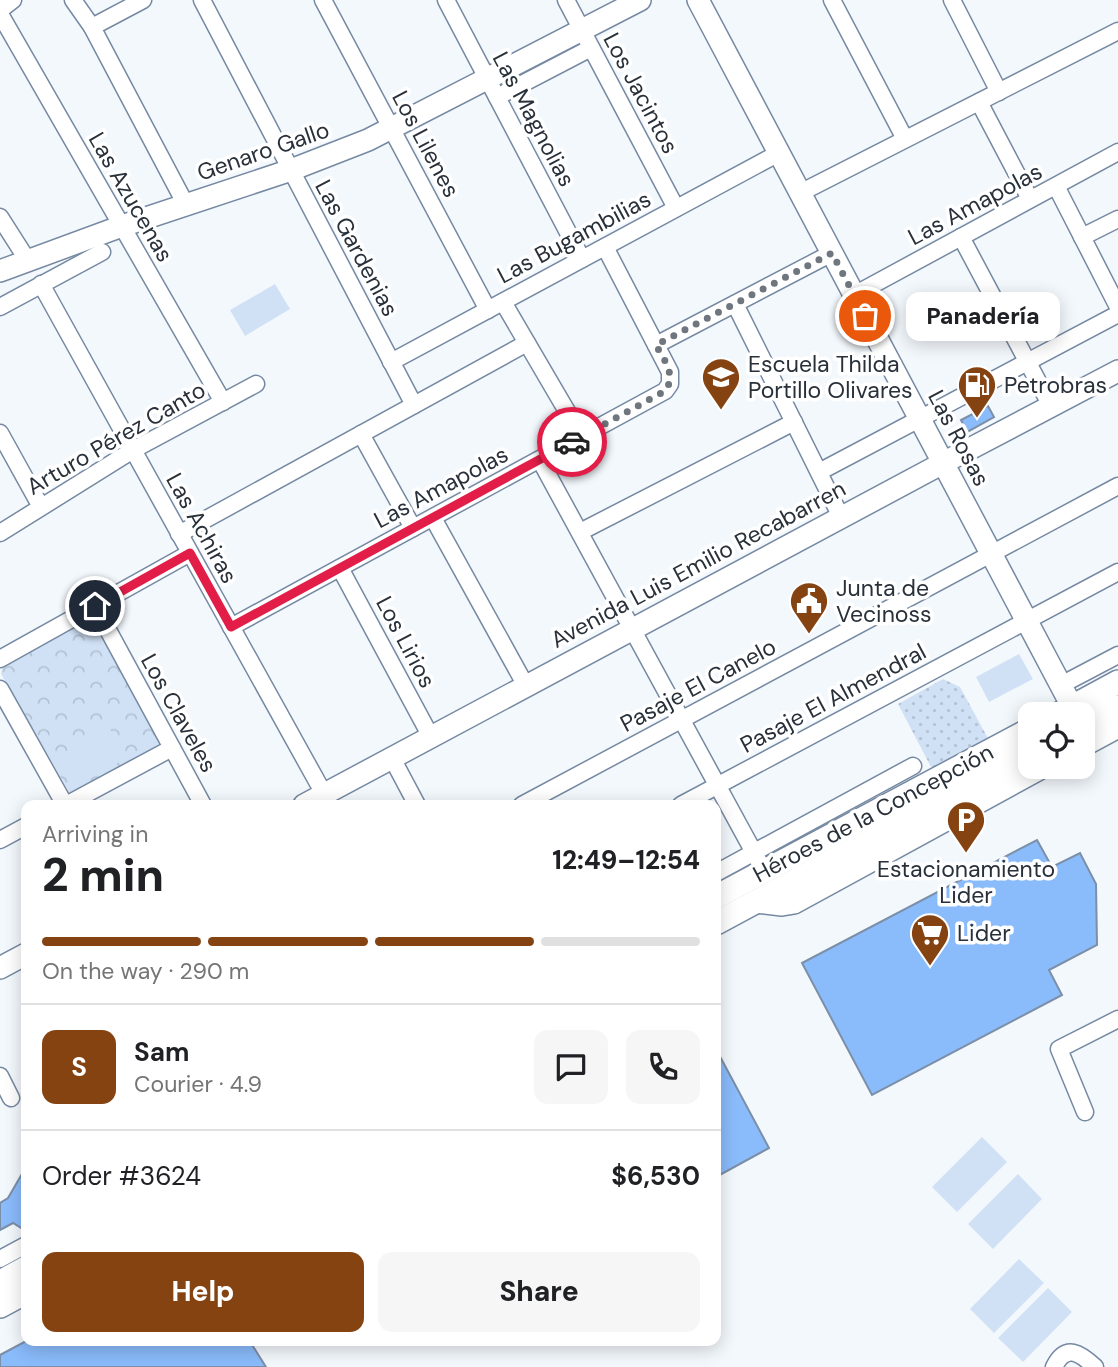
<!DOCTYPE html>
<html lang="en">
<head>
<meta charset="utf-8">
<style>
  body { margin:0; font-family:"DM Sans",sans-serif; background:#f6f6f6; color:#202124; height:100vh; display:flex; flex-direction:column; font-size:26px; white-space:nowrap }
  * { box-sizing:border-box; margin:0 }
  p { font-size:23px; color:#757577 }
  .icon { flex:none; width:38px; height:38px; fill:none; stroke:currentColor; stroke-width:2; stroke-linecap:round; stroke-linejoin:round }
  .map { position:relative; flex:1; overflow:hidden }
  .details { position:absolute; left:21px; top:800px; width:700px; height:546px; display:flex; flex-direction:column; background:#fff; border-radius:14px; box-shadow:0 4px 18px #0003 }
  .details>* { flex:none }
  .controls { position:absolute; left:1018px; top:702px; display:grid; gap:14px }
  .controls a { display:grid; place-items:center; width:77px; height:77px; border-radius:14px; background:#fff; box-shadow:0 4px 18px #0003; font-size:35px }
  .pin { position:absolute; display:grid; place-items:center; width:60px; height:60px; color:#fff; margin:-30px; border:4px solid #fff; border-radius:50%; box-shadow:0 2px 7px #0007 }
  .courier { position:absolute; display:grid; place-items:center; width:70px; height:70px; margin:-35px; border:5px solid #e11d48; border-radius:50%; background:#fff; color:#222; box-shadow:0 2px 9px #0007 }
  .bubble { position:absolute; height:49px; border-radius:14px; background:#fff; box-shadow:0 4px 18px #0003; font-size:23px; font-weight:800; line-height:49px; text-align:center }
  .summary em { font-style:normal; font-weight:800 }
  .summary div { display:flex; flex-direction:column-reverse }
  .summary { display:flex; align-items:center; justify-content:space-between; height:119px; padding:0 21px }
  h1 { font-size:46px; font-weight:800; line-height:52px }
  .bar { display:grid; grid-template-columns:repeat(4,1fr); gap:10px 7px; align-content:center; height:84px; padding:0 21px }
  .bar i { height:9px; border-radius:5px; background:#e0e0e0 }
  .bar .on { background:#854311 }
  .bar p { grid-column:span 4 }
  .line { display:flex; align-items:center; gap:18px; padding:0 21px; border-top:2px solid #e0e0e0 }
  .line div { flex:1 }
  .round { display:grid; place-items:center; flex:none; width:74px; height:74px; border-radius:14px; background:#f6f6f6 }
  .primary-button { display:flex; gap:14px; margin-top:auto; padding:14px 21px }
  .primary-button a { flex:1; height:80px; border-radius:14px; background:#854311; color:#fff; font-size:28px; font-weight:800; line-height:80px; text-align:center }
  .primary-button a+a { background:#f6f6f6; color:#202124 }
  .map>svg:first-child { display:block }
  .grass { fill:url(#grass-dots) }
  .park { fill:url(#park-crowns) }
  .pitch { fill:#d1e1f5 }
  .building { fill:#8abbfb; stroke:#7c8fa8; stroke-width:2 }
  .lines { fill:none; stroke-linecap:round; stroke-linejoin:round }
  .minor-casing { stroke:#7689a2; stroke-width:19 }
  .tertiary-casing { stroke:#7689a2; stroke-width:24 }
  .secondary-casing { stroke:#7689a2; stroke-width:26 }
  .minor { stroke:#fff; stroke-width:16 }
  .tertiary { stroke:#fff; stroke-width:21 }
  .secondary { stroke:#fff; stroke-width:23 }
  .done { stroke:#6f767e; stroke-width:7; stroke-dasharray:0 12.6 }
  .route { stroke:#e11d48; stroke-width:9 }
  .labels { text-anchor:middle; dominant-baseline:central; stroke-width:7; stroke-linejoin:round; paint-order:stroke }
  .street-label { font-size:23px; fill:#28303a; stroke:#fff }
  .poi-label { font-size:23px; fill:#28303a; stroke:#fff; text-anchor:start }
</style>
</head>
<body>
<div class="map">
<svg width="1118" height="1367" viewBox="0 0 1118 1367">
  <defs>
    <pattern id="grass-dots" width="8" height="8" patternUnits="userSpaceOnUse" patternTransform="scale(1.75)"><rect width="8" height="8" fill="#d1e1f5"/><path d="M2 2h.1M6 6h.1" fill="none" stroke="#b3c1d3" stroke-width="1.8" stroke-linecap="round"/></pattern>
    <pattern id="park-crowns" width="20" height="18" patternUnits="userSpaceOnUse" patternTransform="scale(1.75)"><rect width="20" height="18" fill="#d1e1f5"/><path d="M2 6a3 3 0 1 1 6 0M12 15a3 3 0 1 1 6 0" fill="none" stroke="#b3c1d3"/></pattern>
  </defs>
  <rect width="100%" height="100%" fill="#f3f8fd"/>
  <path class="grass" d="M 943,679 L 960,687 L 990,742 L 939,770 L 931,767 L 898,704 Z"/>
  <path class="park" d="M 91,615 L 163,741 L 158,749 L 71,795 L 1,674 L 3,663 Z"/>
  <g class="pitch">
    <path d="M 275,284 L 290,309 L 245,336 L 230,310 Z"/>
    <path d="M 1019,654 L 1033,679 L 989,702 L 976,677 Z"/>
    <path d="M 110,729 L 127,758 L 75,786 L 59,757 Z"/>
    <path d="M 982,1137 L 1007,1162 L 957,1212 L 932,1187 Z"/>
    <path d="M 1018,1174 L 1042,1199 L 993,1249 L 968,1224 Z"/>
    <path d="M 1019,1259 L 1044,1283 L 994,1333 L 970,1309 Z"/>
    <path d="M 1048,1288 L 1072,1312 L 1023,1362 L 998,1338 Z"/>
  </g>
  <g class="building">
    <path d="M 988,406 L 994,417 L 967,432 L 961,420 Z"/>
    <path d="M 1037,840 L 1052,867 L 1080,853 L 1096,884 L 1097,945 L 1049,970 L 1062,995 L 872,1095 L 802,963 Z"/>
    <path d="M 716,1049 L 769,1148 L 716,1177 Z"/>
    <path d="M 26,1167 L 26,1231 L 13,1223 L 0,1230 L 0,1203 L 8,1198 Z"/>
    <path d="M 28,1340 L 249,1340 L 266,1367 L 0,1367 L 0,1355 Z"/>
  </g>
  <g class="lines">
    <g class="minor-casing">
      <g id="minor">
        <path d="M 73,0 L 92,27 L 186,205"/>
        <path d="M 202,0 L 414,405"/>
        <path d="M 323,0 L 488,310"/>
        <path d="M 446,0 L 582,259"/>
        <path d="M 566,0 L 676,208"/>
        <path d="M 832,0 L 905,139"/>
        <path d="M 952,0 L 999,92"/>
        <path d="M 0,10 L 13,0"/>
        <path d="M 0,14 L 223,402"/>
        <path d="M 92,27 L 143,0"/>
        <path d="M 497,97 L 591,48"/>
        <path d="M 979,102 L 1030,199"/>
        <path d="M 1056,186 L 1118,307"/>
        <path d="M 800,193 L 1118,31"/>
        <path d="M 0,217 L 28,261"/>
        <path d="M 961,237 L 1051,406"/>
        <path d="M 1082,237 L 1118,219"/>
        <path d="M 41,284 L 324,794"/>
        <path d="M 854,295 L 1118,152"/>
        <path d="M 503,302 L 582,437"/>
        <path d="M 735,304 L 841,517"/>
        <path d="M 0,307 L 102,252"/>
        <path d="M 656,345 L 832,253"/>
        <path d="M 391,362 L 779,153"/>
        <path d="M 0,433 L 41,507"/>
        <path d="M 361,434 L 413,528"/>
        <path d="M 540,460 L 764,871"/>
        <path d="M 819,472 L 1118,314"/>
        <path d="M 433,518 L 526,686"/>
        <path d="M 580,532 L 794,422"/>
        <path d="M 0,533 L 133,450 L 256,384"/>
        <path d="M 179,534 L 527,343"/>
        <path d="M 340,568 L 431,737"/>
        <path d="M 95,606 L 203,805"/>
        <path d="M 231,627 L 665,391 L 670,384 L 670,372 L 605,247"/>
        <path d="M 0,659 L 190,553"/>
        <path d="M 1061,685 L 1118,655"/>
        <path d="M 0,689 L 65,805"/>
        <path d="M 392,758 L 417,805"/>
        <path d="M 66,805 L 172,748"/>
        <path d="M 522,805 L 1118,486"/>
        <path d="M 681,805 L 1118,572"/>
        <path d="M 0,840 L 26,826"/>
        <path d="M 716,873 L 913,766"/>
        <path d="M 0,1076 L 11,1098"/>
        <path d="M 1085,1112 L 1059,1049 L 1118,1019"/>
        <path d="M 0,1259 L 26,1245"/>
        <path d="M 1054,1367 C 1066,1343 1080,1353 1095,1367"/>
      </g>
    </g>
    <g class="tertiary-casing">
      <g id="tertiary">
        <path d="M 698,0 L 1076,714"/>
        <path d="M 0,271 L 122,226 L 291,170 L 368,140 L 640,0"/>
        <path d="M 1083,746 L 1118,727"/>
        <path d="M 304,805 L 943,463 L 1118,371"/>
        <path d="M 755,902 L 782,905 L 794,903 L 1045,766"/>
        <path d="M 0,968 L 26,954"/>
      </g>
    </g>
    <g class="secondary-casing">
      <g id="secondary">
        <path d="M 1059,714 L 1118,682"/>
        <path d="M 1083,726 L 1118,707"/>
        <path d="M 716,897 L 1031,729"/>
        <path d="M 716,923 L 1031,754"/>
        <path d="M 0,1282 L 26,1268"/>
        <path d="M 0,1306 L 26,1292"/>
      </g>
    </g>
    <use href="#minor" class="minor"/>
    <use href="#tertiary" class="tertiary"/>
    <use href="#secondary" class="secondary"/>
  </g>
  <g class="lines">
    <path class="done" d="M 572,442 L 665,391 C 677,375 664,360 656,345 L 832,253 L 865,316"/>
    <path class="route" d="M 95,606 L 190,553 L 231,627 L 572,442"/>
  </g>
  <defs>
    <g id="school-pin" transform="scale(2.0125)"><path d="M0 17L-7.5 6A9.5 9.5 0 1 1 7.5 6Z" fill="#854311" stroke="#fff"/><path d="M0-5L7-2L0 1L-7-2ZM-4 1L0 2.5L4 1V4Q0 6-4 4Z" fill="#fff"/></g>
    <g id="fuel-pin" transform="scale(2.0125)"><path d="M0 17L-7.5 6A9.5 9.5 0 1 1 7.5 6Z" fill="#854311" stroke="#fff"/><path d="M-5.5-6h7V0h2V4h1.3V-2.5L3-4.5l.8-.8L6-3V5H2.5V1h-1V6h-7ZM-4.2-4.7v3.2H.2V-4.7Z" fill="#fff"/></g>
    <g id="civic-pin" transform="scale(2.0125)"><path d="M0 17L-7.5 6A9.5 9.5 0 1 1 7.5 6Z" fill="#854311" stroke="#fff"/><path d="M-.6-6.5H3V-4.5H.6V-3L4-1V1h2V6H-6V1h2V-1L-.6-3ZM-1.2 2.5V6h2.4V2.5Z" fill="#fff"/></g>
    <g id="parking-pin" transform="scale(2.0125)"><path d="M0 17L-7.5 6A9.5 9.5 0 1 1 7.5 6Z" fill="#854311" stroke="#fff"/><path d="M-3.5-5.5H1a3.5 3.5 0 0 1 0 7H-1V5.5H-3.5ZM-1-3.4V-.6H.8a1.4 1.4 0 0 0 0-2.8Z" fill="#fff"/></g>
    <g id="supermarket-pin" transform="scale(2.0125)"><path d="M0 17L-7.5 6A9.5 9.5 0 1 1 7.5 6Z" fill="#854311" stroke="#fff"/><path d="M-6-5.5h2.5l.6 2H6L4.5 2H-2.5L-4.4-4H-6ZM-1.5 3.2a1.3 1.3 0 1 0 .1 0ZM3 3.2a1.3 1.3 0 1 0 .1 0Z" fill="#fff"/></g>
  </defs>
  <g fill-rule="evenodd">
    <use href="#school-pin" x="721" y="377"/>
    <use href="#fuel-pin" x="977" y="385"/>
    <use href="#civic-pin" x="809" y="601"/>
    <use href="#parking-pin" x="966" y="820"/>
    <use href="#supermarket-pin" x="930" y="933"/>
  </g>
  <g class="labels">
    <g class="street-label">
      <text transform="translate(641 93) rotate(62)">Los Jacintos</text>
      <text transform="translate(534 119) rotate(62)">Las Magnolias</text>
      <text transform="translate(426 144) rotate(62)">Los Lilenes</text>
      <text transform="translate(263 151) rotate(-19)">Genaro Gallo</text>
      <text transform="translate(131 197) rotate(60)">Las Azucenas</text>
      <text transform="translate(975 204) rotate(-28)">Las Amapolas</text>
      <text transform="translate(574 237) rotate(-28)">Las Bugambilias</text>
      <text transform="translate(357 248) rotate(62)">Las Gardenias</text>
      <text transform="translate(116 438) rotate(-30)">Arturo Pérez Canto</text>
      <text transform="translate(959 438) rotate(62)">Las Rosas</text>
      <text transform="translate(441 487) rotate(-28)">Las Amapolas</text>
      <text transform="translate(202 528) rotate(61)">Las Achiras</text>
      <text transform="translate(698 564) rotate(-28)">Avenida Luis Emilio Recabarren</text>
      <text transform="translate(406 642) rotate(62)">Los Lirios</text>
      <text transform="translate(698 685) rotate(-28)">Pasaje El Canelo</text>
      <text transform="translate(833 698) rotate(-28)">Pasaje El Almendral</text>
      <text transform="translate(179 713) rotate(61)">Los Claveles</text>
      <text transform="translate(873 813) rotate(-28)">Héroes de la Concepción</text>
    </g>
    <g class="poi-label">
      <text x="748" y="364">Escuela Thilda<tspan x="748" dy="26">Portillo Olivares</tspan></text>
      <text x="1004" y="385">Petrobras</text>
      <text x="836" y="588">Junta de<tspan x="836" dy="26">Vecinoss</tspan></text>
      <text x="966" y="869" text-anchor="middle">Estacionamiento<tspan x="966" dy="26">Lider</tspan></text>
      <text x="957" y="933">Lider</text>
    </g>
  </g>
</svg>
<div class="controls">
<a><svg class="icon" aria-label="locate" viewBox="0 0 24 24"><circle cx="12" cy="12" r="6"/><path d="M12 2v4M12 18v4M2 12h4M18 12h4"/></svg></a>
</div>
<div class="pin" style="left:865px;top:316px;background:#ea580c"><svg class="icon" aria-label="bag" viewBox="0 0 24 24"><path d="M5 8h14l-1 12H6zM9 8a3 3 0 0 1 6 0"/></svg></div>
<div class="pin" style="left:95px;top:606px;background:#1f2937"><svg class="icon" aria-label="home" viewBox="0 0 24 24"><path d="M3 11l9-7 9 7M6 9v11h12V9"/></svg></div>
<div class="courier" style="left:572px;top:442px"><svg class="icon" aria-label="car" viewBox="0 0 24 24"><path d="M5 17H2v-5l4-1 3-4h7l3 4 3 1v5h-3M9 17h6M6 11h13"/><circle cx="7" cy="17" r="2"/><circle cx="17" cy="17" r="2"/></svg></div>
<div class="bubble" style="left:906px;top:292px;width:154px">Panadería</div>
<section class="details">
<div class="summary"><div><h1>2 min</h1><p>Arriving in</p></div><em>12:49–12:54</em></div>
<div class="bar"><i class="on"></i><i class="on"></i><i class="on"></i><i></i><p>On the way · 290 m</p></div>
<div class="line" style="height:126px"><b class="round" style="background:#854311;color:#fff">S</b><div><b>Sam</b><p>Courier · 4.9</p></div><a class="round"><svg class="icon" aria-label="chat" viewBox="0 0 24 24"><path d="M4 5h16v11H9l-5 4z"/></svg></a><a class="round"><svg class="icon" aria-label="phone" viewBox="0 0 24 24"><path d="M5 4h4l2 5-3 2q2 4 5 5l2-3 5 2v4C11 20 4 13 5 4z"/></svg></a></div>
<div class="line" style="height:91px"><div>Order #3624</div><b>$6,530</b></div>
<div class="primary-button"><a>Help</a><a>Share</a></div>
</section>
</div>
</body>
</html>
